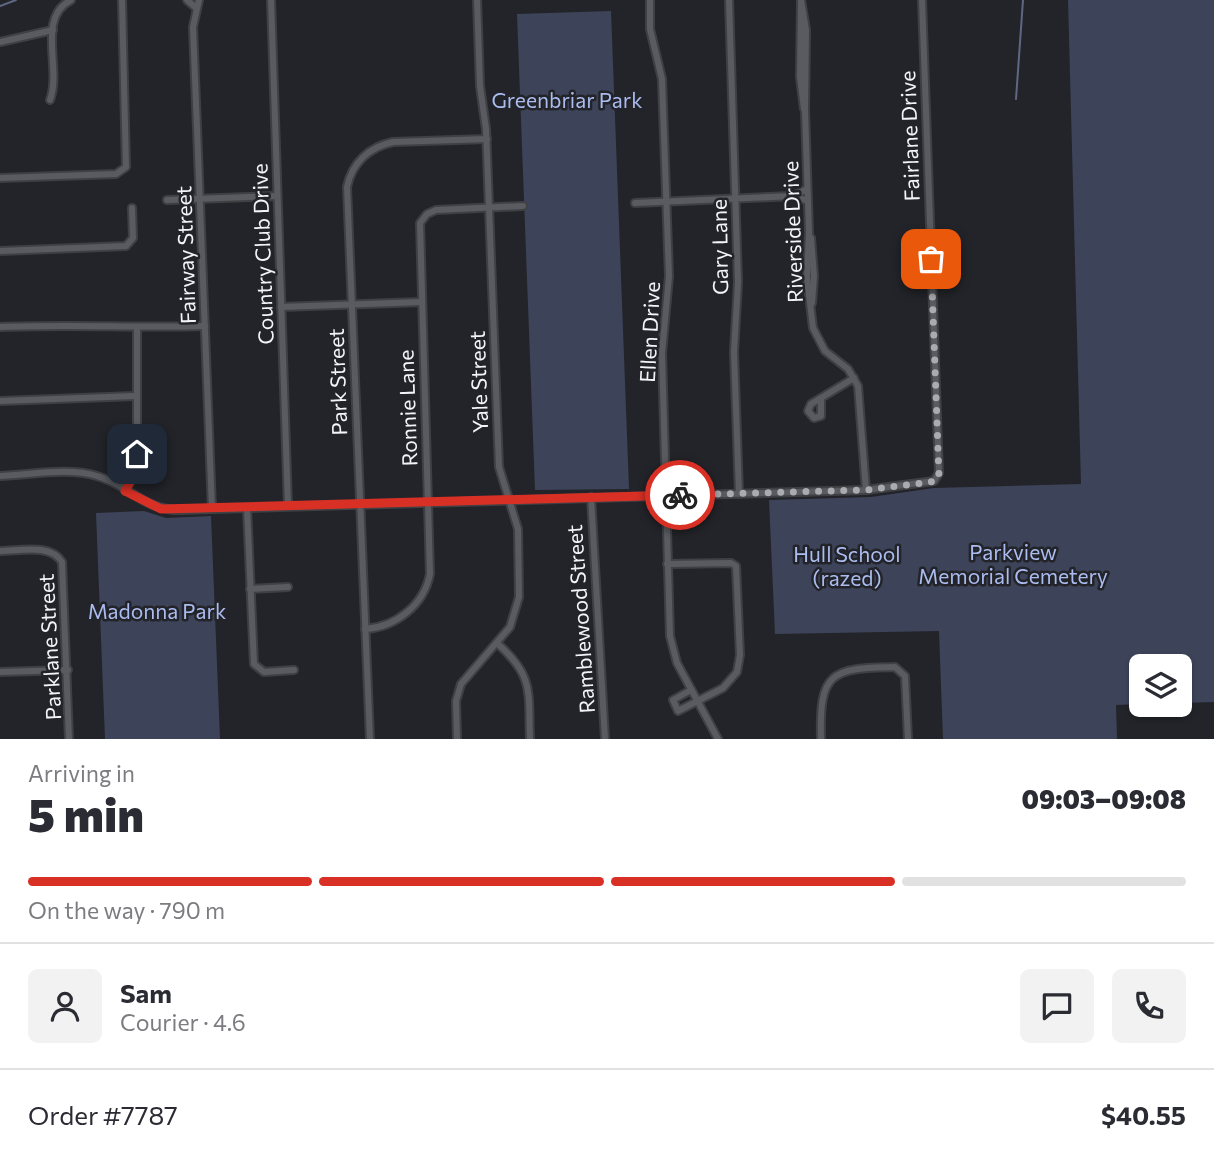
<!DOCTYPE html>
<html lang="en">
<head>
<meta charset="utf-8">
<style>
  body { margin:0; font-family:Commissioner,sans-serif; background:#f2f2f3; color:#2b2b33; height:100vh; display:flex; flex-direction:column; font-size:26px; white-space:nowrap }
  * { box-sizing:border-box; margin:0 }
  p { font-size:23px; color:#7c7c81 }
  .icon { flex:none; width:38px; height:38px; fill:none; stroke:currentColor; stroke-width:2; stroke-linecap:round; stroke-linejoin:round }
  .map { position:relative; height:739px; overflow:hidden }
  .sheet { display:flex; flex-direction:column; background:#fff; flex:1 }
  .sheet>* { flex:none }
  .tools { position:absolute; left:1129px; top:654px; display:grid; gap:14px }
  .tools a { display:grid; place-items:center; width:63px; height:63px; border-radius:10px; background:#fff; box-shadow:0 2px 5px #0004; font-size:35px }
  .pin { position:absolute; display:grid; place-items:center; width:60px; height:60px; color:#fff; margin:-30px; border-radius:14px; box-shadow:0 4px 10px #0006 }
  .courier { position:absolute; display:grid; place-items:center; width:70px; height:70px; margin:-35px; border:5px solid #d93025; border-radius:50%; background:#fff; color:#222; box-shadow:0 2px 9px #0007 }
  .headline em { font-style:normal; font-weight:800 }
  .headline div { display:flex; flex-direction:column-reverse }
  .headline { display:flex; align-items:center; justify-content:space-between; height:119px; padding:0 28px }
  h1 { font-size:46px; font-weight:800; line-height:52px }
  .bar { display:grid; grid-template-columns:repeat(4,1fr); gap:10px 7px; align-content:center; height:84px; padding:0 28px }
  .bar i { height:9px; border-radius:5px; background:#e1e1e2 }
  .bar .on { background:#d93025 }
  .bar p { grid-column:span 4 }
  .line { display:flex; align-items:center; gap:18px; padding:0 28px; border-top:2px solid #e1e1e2 }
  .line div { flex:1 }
  .round { display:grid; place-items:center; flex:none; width:74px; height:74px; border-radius:10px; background:#f2f2f3 }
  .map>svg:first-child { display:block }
  .green { fill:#3d4459 }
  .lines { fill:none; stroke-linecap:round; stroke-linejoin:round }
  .stream { stroke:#5e6783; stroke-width:2 }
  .street-casing { stroke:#3f4044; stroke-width:10 }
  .street { stroke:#595b60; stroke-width:6 }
  .done { stroke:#aaabaf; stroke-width:7; stroke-dasharray:0 12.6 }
  .route { stroke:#d93025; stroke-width:9 }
  .labels { text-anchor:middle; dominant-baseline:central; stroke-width:5; stroke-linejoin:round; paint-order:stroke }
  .park-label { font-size:21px; fill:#abbcf0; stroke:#232429 }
  .street-label { font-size:21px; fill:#f3f4f7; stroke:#232429 }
</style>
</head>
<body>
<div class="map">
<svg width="1214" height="739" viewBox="0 0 1214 739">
  <rect width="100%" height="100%" fill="#232429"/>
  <g class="green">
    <path d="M 1068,0 L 1214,0 L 1214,702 L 1180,703 L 1180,667 L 1141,667 L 1141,704 L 1116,705 L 1117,739 L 943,739 L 939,631 L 775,634 L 769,500 L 871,497 L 934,488 L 1081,484 Z"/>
    <path d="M 611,11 L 629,489 L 535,490 L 517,14 Z"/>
    <path d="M 144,511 L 166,518 L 211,516 L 220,739 L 105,739 L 96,513 Z"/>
  </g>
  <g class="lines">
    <g class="stream">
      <path d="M 0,6 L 16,0"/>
      <path d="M 1016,99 L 1023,0"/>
    </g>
    <g class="street-casing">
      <g id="street">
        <path d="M 187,0 L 195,7"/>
        <path d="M 199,0 L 193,27 L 212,509"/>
        <path d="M 271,0 L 288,506"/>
        <path d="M 650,0 L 650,29 L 662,79 L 669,276 L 662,353 L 670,636 L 677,663 L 718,739"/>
        <path d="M 729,0 L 738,282 L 734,352 L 739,493"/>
        <path d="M 801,0 L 806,30 L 805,111 L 809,232 L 807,278 L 813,328 L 825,351 L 848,369 L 858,386 L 866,490"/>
        <path d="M 801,2 L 800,77 L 804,109"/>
        <path d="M 0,42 L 53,30"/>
        <path d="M 50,100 C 62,68 36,18 71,0"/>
        <path d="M 0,178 L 116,174 L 126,167 L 122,0"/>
        <path d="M 807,189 L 793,196 L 808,201"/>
        <path d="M 167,200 L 277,196"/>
        <path d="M 635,203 L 793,196"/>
        <path d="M 811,238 L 814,276 L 812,303"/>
        <path d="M 0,251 L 126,246 L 133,238 L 132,208"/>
        <path d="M 281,307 L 421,302"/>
        <path d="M 0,327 C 69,324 136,328 205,326"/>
        <path d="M 821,400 L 821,416 L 814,418 L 808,411 L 811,404 L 854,378"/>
        <path d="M 0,401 L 135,396"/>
        <path d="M 0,476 C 30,475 68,467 97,476 C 130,485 142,510 180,510 L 866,490 L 934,481 L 939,473 L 922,0"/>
        <path d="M 125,491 L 137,461 L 137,328"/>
        <path d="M 591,497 L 605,739"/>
        <path d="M 247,508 L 254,664 L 264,672 L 294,670"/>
        <path d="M 0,551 C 20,551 50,543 62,562 L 69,739"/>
        <path d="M 667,564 L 731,563 L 736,566 L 740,655 L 737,672 L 723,688 L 678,711 L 673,700 L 691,690"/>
        <path d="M 250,589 L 288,587"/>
        <path d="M 365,629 C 396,627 424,605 430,574 L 420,223 L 427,214 L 436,210 L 523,206"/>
        <path d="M 497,643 C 535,677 528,692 530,739"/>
        <path d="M 0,672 L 68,670"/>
        <path d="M 370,739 L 347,187 C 352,163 369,147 393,142 L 487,139"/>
        <path d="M 457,739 L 456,701 L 461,684 L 510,627 L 519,597 L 518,529 L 499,467 L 486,129 L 480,86 L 477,0"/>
        <path d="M 821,739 C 819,672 831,668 895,667 L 905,676 L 908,739"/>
      </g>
    </g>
    <use href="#street" class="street"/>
  </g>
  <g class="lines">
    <path class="done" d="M 680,495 L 866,490 L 931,482 L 939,477 L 931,259"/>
    <path class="route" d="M 137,454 L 134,476 L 125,491 L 161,509 L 680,495"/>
  </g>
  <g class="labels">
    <g class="park-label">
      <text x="567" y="99">Greenbriar Park</text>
      <text x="1013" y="551">Parkview<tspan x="1013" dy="24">Memorial Cemetery</tspan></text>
      <text x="847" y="553">Hull School<tspan x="847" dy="24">(razed)</tspan></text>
      <text x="157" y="610">Madonna Park</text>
    </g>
    <g class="street-label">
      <text transform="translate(909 136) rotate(-92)">Fairlane Drive</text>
      <text transform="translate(792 232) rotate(-92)">Riverside Drive</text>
      <text transform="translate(719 247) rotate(-91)">Gary Lane</text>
      <text transform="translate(262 254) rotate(-92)">Country Club Drive</text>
      <text transform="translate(185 255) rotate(-92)">Fairway Street</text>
      <text transform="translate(649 332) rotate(-87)">Ellen Drive</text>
      <text transform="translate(337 382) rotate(-92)">Park Street</text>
      <text transform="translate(478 382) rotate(-92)">Yale Street</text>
      <text transform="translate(407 408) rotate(-92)">Ronnie Lane</text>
      <text transform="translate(580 619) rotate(-94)">Ramblewood Street</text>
      <text transform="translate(49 647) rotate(-93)">Parklane Street</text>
    </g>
  </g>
</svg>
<div class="tools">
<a><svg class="icon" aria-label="layers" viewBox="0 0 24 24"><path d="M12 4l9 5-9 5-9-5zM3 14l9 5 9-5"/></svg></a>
</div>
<div class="pin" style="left:931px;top:259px;background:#ea580c"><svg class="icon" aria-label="bag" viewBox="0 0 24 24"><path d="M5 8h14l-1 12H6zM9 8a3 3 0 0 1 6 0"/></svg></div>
<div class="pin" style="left:137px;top:454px;background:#1f2937"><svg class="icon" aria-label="home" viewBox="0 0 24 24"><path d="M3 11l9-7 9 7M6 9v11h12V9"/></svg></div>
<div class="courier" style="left:680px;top:495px"><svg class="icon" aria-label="bike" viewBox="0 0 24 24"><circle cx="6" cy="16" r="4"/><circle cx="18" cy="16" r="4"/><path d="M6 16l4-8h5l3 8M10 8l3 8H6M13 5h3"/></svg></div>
</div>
<section class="sheet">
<div class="headline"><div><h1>5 min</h1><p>Arriving in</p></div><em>09:03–09:08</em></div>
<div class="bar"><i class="on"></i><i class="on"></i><i class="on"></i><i></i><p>On the way · 790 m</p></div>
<div class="line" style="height:126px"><a class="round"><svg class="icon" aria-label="person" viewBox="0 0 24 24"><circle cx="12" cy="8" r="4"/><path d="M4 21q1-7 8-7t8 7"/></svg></a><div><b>Sam</b><p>Courier · 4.6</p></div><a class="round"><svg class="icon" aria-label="chat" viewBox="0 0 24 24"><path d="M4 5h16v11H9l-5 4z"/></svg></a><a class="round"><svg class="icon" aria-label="phone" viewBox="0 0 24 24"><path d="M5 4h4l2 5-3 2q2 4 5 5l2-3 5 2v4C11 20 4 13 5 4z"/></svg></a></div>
<div class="line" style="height:91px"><div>Order #7787</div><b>$40.55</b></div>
</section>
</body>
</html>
